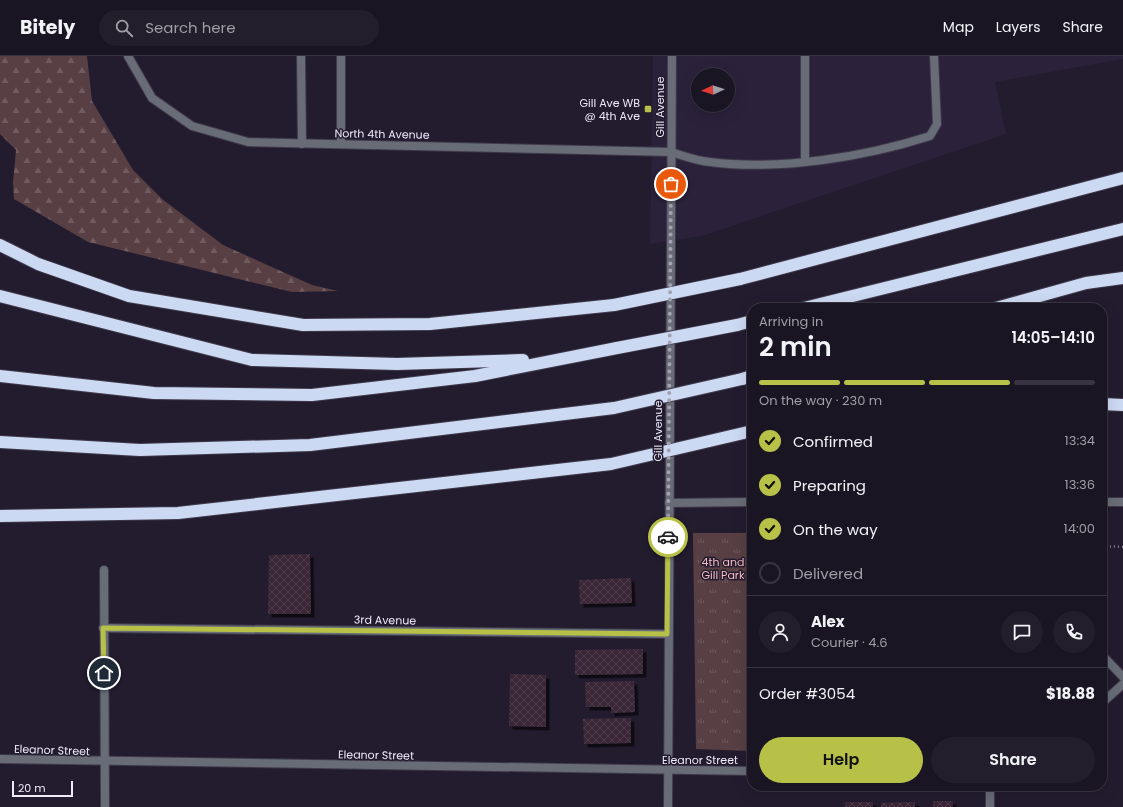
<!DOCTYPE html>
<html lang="en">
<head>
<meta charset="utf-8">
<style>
  body { margin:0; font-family:Poppins,sans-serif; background:#231e2b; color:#f1f3f6; height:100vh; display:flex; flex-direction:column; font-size:15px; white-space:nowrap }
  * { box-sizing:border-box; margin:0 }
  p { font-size:13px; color:#9f9fa6 }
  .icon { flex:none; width:22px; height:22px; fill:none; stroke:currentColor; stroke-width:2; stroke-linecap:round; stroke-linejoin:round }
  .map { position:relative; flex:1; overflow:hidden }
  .sheet { position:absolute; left:747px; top:247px; width:360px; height:488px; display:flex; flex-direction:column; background:#1a1523; border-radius:16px; box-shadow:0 4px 16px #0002,0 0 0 1px #383441 }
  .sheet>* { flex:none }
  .needle { width:26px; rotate:267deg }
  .buttons { position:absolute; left:691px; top:12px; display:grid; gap:8px }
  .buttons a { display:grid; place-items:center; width:44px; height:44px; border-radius:50%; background:#1a1523; box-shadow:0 4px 16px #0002,0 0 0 1px #383441; font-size:20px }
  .scale { position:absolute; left:12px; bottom:10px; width:61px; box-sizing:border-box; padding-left:4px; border:2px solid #ede9f7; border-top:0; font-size:11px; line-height:14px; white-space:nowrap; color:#ede9f7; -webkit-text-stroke:3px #231c2f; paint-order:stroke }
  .pin { position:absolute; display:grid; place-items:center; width:34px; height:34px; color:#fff; margin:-17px; border:2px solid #fff; border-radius:50%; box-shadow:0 1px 4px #0007 }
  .courier { position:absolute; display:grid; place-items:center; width:40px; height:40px; margin:-20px; border:3px solid #b8c147; border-radius:50%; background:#fff; color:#222; box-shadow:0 1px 5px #0007 }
  .summary em { font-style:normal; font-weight:600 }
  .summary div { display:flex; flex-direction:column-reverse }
  .summary { display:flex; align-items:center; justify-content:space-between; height:68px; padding:0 12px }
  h1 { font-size:26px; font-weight:600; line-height:30px }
  .bar { display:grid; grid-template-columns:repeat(4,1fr); gap:6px 4px; align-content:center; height:48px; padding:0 12px }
  .bar i { height:5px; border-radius:3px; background:#383441 }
  .bar .current { background:#b8c147 }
  .bar p { grid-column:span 4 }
  .line { display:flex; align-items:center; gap:10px; padding:0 12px; border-top:1px solid #383441 }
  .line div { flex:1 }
  .round { display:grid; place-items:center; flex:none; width:42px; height:42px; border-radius:21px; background:#231e2b }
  ol { padding:0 12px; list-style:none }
  li { display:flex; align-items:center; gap:12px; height:44px }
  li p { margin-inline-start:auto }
  li .icon { padding:4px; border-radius:50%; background:#b8c147; color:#111; stroke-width:4 }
  li:last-child { color:#9f9fa6 }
  li i { width:22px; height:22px; border:2px solid #383441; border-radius:50% }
  .primary-button { display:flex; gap:8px; margin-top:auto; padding:8px 12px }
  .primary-button a { flex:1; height:46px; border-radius:24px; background:#b8c147; color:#111; font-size:16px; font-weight:600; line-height:46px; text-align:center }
  .primary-button a+a { background:#231e2b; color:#f1f3f6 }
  header { display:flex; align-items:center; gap:24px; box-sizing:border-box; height:56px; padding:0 20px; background:#1a1523; border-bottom:1px solid #383441 }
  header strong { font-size:19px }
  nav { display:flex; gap:22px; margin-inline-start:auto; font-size:14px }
  .search { width:280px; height:36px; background:#231e2b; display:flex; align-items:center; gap:10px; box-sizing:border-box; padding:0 14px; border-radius:22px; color:#9f9fa6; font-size:15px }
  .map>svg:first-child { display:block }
  .built { fill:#2b213b; fill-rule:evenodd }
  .forest { fill:url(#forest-firs) }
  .park { fill:url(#park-tufts) }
  .building { fill:url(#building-cross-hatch); filter:url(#shadow) }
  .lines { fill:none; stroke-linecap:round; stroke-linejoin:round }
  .service-casing { stroke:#3f394b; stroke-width:10 }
  .minor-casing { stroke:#3f394b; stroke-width:10 }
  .motorway-casing { stroke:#3f394b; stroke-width:14 }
  .path { stroke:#858090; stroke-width:2.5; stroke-dasharray:1 3; stroke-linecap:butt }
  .service { stroke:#676c76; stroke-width:8 }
  .minor { stroke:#676c76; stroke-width:8 }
  .motorway { stroke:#ccd9f2; stroke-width:12 }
  .motorway-bridge-casing { stroke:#3f394b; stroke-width:14; stroke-linecap:butt }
  .motorway-bridge { stroke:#ccd9f2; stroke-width:12 }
  .done { stroke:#a6a1b1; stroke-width:4; stroke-dasharray:0 7.2 }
  .route { stroke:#b8c147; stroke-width:5 }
  .poi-dot { fill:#b8c147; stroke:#231c2f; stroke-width:1.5 }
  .labels { text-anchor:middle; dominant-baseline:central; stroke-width:3; stroke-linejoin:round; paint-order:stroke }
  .poi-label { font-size:11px; fill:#ede9f7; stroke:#231c2f; text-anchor:end }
  .street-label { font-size:11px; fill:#ede9f7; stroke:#231c2f }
  .park-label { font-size:11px; fill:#f8bdc5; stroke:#231c2f }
</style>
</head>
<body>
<header>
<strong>Bitely</strong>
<div class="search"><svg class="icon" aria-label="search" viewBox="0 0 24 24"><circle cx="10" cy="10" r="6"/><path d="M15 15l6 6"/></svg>Search here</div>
<nav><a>Map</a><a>Layers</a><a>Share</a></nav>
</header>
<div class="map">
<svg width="1123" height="751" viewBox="0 0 1123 751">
  <defs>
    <pattern id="forest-firs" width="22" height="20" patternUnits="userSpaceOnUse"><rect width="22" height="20" fill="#583f43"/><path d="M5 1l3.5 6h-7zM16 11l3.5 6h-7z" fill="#705b5f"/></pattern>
    <pattern id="park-tufts" width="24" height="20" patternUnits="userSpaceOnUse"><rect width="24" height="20" fill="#583f43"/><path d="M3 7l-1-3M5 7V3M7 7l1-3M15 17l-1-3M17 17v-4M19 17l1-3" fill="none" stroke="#705b5f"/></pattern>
    <pattern id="building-cross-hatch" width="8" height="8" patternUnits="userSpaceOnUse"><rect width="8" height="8" fill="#3b2837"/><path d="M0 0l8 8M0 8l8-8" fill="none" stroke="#4e3d4b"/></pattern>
    <filter id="shadow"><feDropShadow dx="3.5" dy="3.5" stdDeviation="0" flood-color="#0009"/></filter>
  </defs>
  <rect width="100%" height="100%" fill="#231c2f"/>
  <path class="built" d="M 653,0 L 1123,0 L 1123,3 L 995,26 L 1006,78 L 702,180 L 650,188 ZM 698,19 L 728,19 L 728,49 L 698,49 Z"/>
  <path class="forest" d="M 0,0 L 87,0 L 92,45 L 133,114 L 162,143 L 223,189 L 312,229 L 338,235 L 292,236 L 88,186 L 14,143 L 13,127 L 16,94 L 0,78 Z"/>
  <path class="park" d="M 693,477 L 752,477 L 752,695 L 696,693 Z"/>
  <g class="building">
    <path d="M 310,498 L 311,558 L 268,558 L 269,499 Z"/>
    <path d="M 631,522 L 632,547 L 580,548 L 579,524 Z"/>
    <path d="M 643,593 L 643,618 L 575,619 L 575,594 Z"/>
    <path d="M 510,618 L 546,619 L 546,671 L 509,670 Z"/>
    <path d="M 634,625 L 635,656 L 611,657 L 611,651 L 586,651 L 585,626 Z"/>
    <path d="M 631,662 L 631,687 L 584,688 L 583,663 Z"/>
    <rect x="933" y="745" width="20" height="6"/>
    <rect x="845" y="746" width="28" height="5"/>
    <path d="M 915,746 L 915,751 L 881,751 L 881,747 Z"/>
  </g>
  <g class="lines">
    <g class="service-casing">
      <g id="service">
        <path d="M 301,0 L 302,88"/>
        <path d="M 341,0 L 341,88"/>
        <path d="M 805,0 L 805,105"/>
        <path d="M 671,96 C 684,100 697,105 710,106 C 778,115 865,101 930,80 L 937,68 L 934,0"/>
      </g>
    </g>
    <g class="minor-casing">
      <g id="minor">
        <path d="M 128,0 L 152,42 L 192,70 L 248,86 L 671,96"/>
        <path d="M 1102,446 L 1123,446"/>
        <path d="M 669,447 L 752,446"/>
        <path d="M 104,514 L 105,751"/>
        <path d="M 103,572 L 667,578"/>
        <path d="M 1102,599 L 1123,621"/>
        <path d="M 1102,647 L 1123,628"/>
        <path d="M 0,703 L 752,715"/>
        <path d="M 668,751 L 672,0"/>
        <path d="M 990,751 L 990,730"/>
      </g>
    </g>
    <g class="motorway-casing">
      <g id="motorway">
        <path d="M 0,189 L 38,208 L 129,240 L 303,269 L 430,268 L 614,249"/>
        <path d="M 740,223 L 1123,122"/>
        <path d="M 0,240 L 252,304 L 397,308 L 523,304"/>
        <path d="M 804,252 L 1123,173"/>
        <path d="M 996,252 L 1086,227 L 1123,222"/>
        <path d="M 737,269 L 752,265"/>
        <path d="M 0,320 L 154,337 L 312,339 L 475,320 L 617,292"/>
        <path d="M 742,323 L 752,320"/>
        <path d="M 1102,348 L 1123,349"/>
        <path d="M 0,386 L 140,394 L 310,389 L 614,352"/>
        <path d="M 0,460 L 178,457 L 611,408"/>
      </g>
    </g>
    <path class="path" d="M 1102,490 L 1123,491"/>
    <use href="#service" class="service"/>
    <use href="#minor" class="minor"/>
    <use href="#motorway" class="motorway"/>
    <g class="motorway-bridge-casing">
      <g id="motorway-bridge">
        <path d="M 614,249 L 740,223"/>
        <path d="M 617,292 L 737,269"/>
        <path d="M 614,352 L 742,323"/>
        <path d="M 611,408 L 748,376"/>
      </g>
    </g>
    <use href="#motorway-bridge" class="motorway-bridge"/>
  </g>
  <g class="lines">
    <path class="done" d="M 668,481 L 671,128"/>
    <path class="route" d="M 104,617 L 103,572 L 667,578 L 668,481"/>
  </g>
  <rect class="poi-dot" x="644" y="49" width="8" height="8" rx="2"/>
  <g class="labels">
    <g class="poi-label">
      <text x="640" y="47">Gill Ave WB<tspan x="640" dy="13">@ 4th Ave</tspan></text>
    </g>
    <g class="street-label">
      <text transform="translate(660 51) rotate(-90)">Gill Avenue</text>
      <text transform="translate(382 78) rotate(1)">North 4th Avenue</text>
      <text transform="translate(658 375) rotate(-90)">Gill Avenue</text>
      <text transform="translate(385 564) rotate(1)">3rd Avenue</text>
      <text transform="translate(52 694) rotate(2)">Eleanor Street</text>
      <text transform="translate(376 699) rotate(1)">Eleanor Street</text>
      <text x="700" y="704">Eleanor Street</text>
    </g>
    <g class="park-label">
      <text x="723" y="506">4th and<tspan x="723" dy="13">Gill Park</tspan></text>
    </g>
  </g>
</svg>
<div class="buttons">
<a><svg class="needle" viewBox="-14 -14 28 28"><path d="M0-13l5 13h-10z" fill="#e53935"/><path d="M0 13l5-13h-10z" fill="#9f9fa6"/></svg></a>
</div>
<div class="scale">20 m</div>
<div class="pin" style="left:671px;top:128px;background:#ea580c"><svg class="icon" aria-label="bag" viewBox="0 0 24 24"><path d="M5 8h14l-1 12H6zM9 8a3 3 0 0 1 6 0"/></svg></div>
<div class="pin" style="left:104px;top:617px;background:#1f2937"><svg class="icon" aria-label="home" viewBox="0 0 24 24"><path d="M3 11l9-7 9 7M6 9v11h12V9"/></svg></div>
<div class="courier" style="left:668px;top:481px"><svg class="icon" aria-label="car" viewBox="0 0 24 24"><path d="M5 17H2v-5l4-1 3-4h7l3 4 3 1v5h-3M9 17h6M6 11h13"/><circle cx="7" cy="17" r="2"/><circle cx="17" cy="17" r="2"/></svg></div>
<section class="sheet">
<div class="summary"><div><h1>2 min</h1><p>Arriving in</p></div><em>14:05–14:10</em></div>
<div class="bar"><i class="current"></i><i class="current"></i><i class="current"></i><i></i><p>On the way · 230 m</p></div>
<ol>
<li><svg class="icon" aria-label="check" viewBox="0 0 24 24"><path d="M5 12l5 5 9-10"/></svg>Confirmed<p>13:34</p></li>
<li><svg class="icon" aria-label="check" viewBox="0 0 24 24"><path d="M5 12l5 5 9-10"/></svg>Preparing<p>13:36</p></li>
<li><svg class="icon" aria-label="check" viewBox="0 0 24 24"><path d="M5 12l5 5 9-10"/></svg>On the way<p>14:00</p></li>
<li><i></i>Delivered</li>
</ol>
<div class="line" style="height:72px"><a class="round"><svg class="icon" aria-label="person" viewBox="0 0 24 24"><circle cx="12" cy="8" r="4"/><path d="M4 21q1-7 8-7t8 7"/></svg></a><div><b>Alex</b><p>Courier · 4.6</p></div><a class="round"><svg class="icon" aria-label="chat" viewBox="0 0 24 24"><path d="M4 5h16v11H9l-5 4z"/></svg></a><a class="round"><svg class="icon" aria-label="phone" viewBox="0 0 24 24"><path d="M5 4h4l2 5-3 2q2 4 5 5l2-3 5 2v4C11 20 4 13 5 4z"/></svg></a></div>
<div class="line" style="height:52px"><div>Order #3054</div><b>$18.88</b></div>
<div class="primary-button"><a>Help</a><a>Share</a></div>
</section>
</div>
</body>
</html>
